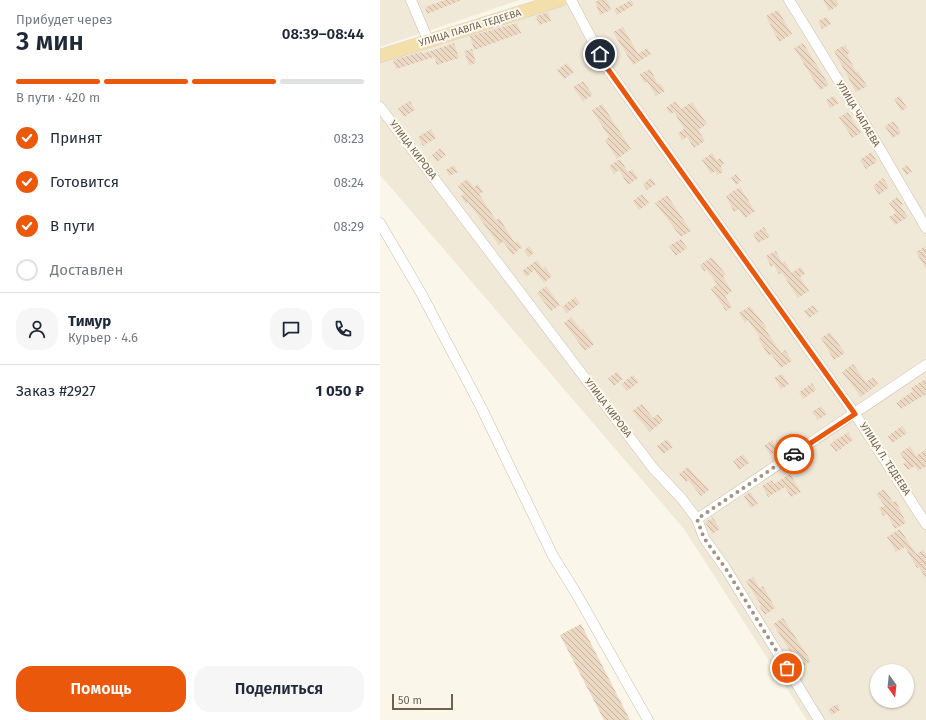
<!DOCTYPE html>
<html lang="ru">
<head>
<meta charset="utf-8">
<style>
  body { margin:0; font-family:"Fira Sans",sans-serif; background:#f6f6f7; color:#1f2937; height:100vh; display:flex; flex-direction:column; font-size:15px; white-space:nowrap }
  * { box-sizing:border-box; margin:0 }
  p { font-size:13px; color:#747a83 }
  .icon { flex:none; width:22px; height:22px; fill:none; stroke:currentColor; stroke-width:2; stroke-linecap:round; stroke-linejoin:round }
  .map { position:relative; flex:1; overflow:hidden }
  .panel { display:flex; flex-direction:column; background:#fff; width:380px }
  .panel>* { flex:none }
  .needle { width:26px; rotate:165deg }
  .tools { position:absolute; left:490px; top:664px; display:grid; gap:8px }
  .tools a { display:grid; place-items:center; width:44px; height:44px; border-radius:50%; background:#fff; box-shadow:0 1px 3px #0004; font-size:20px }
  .scale { position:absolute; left:12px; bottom:10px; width:61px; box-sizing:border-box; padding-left:4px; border:2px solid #72604f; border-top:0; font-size:11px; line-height:14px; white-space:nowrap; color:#72604f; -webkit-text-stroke:3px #fdf9ef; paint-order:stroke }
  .pin { position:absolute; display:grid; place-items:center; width:34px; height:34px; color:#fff; margin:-17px; border:2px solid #fff; border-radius:50%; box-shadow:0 1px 4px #0007 }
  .courier { position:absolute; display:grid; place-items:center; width:40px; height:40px; margin:-20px; border:3px solid #ea580c; border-radius:50%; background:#fff; color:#222; box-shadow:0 1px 5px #0007 }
  .overview em { font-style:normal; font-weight:600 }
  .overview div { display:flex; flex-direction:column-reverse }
  .overview { display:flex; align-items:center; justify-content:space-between; height:68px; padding:0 16px }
  h1 { font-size:26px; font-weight:600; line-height:30px }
  .bar { display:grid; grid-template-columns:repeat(4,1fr); gap:6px 4px; align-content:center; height:48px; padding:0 16px }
  .bar i { height:5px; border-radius:3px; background:#e0e1e3 }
  .bar .current { background:#ea580c }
  .bar p { grid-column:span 4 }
  .line { display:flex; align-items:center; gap:10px; padding:0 16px; border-top:1px solid #e0e1e3 }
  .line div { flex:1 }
  .round { display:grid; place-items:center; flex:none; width:42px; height:42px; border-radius:16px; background:#f6f6f7 }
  ol { padding:0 16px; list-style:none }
  li { display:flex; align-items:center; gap:12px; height:44px }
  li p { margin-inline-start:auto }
  li .icon { padding:4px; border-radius:50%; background:#ea580c; color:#fff; stroke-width:4 }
  li:last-child { color:#747a83 }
  li i { width:22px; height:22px; border:2px solid #e0e1e3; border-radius:50% }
  .cta { display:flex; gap:8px; margin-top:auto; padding:8px 16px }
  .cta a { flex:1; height:46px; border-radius:16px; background:#ea580c; color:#fff; font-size:16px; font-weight:600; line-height:46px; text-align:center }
  .cta a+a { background:#f6f6f7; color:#1f2937 }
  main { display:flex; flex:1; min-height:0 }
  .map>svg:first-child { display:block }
  .residential { fill:#f1e9d8; fill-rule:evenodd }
  .building { fill:url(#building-back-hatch) }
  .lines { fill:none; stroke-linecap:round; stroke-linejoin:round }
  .minor-casing { stroke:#ccbfb0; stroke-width:11 }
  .major-casing { stroke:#d8d2ce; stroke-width:14 }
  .minor { stroke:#fff; stroke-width:10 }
  .major { stroke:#f2dfa9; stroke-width:13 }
  .done { stroke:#a29485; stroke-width:4; stroke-dasharray:0 7.2 }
  .route { stroke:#ea580c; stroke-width:5 }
  .labels { text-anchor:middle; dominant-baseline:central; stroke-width:4; stroke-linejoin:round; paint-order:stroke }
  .street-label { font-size:10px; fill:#72604f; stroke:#fdf9ef }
</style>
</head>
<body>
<main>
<section class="panel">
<div class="overview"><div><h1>3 мин</h1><p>Прибудет через</p></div><em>08:39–08:44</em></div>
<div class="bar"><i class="current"></i><i class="current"></i><i class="current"></i><i></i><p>В пути · 420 m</p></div>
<ol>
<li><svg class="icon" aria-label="check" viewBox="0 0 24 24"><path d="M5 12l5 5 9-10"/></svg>Принят<p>08:23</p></li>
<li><svg class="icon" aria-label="check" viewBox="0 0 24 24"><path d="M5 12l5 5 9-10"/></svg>Готовится<p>08:24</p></li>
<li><svg class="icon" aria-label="check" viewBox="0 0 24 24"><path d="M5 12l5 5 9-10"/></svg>В пути<p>08:29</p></li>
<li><i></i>Доставлен</li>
</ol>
<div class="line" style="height:72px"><a class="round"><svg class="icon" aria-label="person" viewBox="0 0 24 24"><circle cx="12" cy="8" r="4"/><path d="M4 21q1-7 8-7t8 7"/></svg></a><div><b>Тимур</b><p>Курьер · 4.6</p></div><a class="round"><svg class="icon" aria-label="chat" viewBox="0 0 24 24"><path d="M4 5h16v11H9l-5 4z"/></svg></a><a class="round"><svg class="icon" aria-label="phone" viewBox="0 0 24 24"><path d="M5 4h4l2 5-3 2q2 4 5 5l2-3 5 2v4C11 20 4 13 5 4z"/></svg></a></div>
<div class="line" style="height:52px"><div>Заказ #2927</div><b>1 050 ₽</b></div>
<div class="cta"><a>Помощь</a><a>Поделиться</a></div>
</section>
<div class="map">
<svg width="546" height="720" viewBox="0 0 546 720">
  <defs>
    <pattern id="building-back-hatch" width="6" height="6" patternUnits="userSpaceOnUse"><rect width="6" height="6" fill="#edd9c3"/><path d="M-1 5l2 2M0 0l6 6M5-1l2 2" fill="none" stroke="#c4b3a1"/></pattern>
  </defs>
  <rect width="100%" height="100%" fill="#faf6e9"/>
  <g class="residential">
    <path d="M 0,0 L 140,0 L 0,47 Z"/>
    <path d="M 197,0 L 546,0 L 546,720 L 427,720 L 304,529 L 0,175 L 0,62 ZM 497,671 L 527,671 L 527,701 L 497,701 Z"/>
  </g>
  <g class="building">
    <path d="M 65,0 L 82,0 L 47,14 L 45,7 Z"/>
    <path d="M 219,0 L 227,0 L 231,10 L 220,15 L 215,2 Z"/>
    <path d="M 251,0 L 254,5 L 237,15 L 234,9 Z"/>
    <path d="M 443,0 L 456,0 L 459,5 L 449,11 Z"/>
    <path d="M 398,10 L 412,34 L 399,42 L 386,16 Z"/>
    <path d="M 168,12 L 171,21 L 159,25 L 156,16 Z"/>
    <path d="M 447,17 L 451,24 L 442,29 L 438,21 Z"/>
    <path d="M 137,23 L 141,33 L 94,50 L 90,36 Z"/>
    <path d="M 243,27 L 258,54 L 267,48 L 271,54 L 253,65 L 233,32 Z"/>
    <path d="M 74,43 L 79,58 L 57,65 L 54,57 L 16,69 L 13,60 L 41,52 L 42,54 Z"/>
    <path d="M 423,43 L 449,85 L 440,90 L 414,48 Z"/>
    <path d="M 465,45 L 470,53 L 467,54 L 476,72 L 478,71 L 487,86 L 476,92 L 454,51 Z"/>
    <path d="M 92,49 L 96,63 L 89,65 L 84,51 Z"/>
    <path d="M 187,63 L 194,72 L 184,79 L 177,70 Z"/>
    <path d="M 270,69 L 278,84 L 280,83 L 285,91 L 276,96 L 267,82 L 264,83 L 260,74 Z"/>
    <path d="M 203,81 L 213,95 L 203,101 L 193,87 Z"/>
    <path d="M 454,96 L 459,103 L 450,108 L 446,100 Z"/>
    <path d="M 520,96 L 527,108 L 521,111 L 514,99 Z"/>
    <path d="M 30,101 L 35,110 L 24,117 L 18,108 Z"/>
    <path d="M 295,101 L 301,109 L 312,102 L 327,124 L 318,130 L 325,141 L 314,148 L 307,137 L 302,140 L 298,133 L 304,129 L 294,112 L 290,114 L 286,108 Z"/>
    <path d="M 222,104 L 251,149 L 237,159 L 225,140 L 229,137 L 212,110 Z"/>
    <path d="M 468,112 L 481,133 L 472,138 L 459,117 Z"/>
    <path d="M 514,121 L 521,133 L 512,138 L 505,126 Z"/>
    <path d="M 51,129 L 56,138 L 43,146 L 38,137 Z"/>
    <path d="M 60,148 L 66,155 L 57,162 L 52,155 Z"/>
    <path d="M 491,152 L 497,162 L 486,169 L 480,160 Z"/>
    <path d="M 332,153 L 337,160 L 340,158 L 344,164 L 341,167 L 343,172 L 337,175 L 335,171 L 331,174 L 322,160 Z"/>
    <path d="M 240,159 L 248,172 L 252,169 L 258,178 L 248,185 L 239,170 L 234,174 L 229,166 Z"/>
    <path d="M 74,165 L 78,172 L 69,176 L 66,170 Z"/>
    <path d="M 527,165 L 532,172 L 526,175 L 522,168 Z"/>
    <path d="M 356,174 L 361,181 L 356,185 L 351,178 Z"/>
    <path d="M 271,178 L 276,184 L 267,190 L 263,184 Z"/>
    <path d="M 503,178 L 509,187 L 499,195 L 493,186 Z"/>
    <path d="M 87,179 L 94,187 L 98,184 L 103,192 L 99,194 L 116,220 L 119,218 L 135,243 L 137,241 L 142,247 L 133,255 L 123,242 L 119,245 L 88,202 L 86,204 L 81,196 L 84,194 L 78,186 Z"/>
    <path d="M 360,187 L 375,211 L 365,218 L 359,209 L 354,212 L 346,196 Z"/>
    <path d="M 262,194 L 269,203 L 259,210 L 253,201 Z"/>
    <path d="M 287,195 L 311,231 L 301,237 L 275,203 Z"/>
    <path d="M 517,197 L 523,204 L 520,206 L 528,217 L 515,225 L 509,217 L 516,213 L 509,203 Z"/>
    <path d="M 384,227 L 390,237 L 378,243 L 373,234 Z"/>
    <path d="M 301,239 L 307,248 L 296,256 L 289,246 Z"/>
    <path d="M 149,246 L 154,253 L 149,257 L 144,251 Z"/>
    <path d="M 546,246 L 546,269 L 536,252 Z"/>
    <path d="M 396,251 L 402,263 L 405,261 L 411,273 L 421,267 L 425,274 L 420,277 L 429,291 L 418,298 L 402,273 L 399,274 L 394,265 L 391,267 L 386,256 Z"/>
    <path d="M 332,257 L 346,275 L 343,277 L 352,291 L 345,296 L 352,307 L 346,311 L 331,289 L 337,284 L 327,270 L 324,271 L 320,265 Z"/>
    <path d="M 157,260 L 163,269 L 165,267 L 172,276 L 164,283 L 154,270 L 146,277 L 142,271 Z"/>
    <path d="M 166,286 L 180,305 L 171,311 L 157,293 Z"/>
    <path d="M 195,297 L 200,303 L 187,313 L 182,307 Z"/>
    <path d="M 433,305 L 438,312 L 429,318 L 424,311 Z"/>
    <path d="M 370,306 L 387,328 L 385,329 L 401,353 L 405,350 L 412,361 L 401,368 L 391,354 L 389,356 L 378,339 L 380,338 L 368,320 L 365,323 L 359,313 Z"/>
    <path d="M 191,317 L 201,330 L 203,329 L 214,344 L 205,351 L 184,323 Z"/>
    <path d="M 450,332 L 465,353 L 454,360 L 441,338 Z"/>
    <path d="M 473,364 L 486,382 L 493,377 L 498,384 L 481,397 L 462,372 Z"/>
    <path d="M 237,372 L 243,379 L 234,386 L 228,378 Z"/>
    <path d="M 402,374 L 409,384 L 401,389 L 394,378 Z"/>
    <path d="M 253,375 L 259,382 L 247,391 L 241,384 Z"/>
    <path d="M 546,379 L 546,394 L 521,409 L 516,403 L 533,391 L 531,388 Z"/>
    <path d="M 432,383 L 436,390 L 423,399 L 419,392 Z"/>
    <path d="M 262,404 L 273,418 L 278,414 L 283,421 L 270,432 L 252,411 Z"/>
    <path d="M 441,406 L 447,414 L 438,420 L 432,412 Z"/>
    <path d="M 522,426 L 527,433 L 512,443 L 508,436 Z"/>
    <path d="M 468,432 L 473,440 L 456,452 L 450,444 Z"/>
    <path d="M 287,439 L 293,447 L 283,454 L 277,446 Z"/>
    <path d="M 392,440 L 398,450 L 390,455 L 384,446 Z"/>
    <path d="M 530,446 L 536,456 L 546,449 L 546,466 L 538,471 L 535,466 L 528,470 L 523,464 L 526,462 L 520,453 Z"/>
    <path d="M 363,454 L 369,463 L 359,470 L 353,461 Z"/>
    <path d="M 308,467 L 329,490 L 321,496 L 308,480 L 306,482 L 299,474 Z"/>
    <path d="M 410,474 L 421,492 L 411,497 L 405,487 L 388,497 L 382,486 L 392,480 L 394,484 Z"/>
    <path d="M 504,489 L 513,502 L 516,501 L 526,523 L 515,529 L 507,514 L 503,516 L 499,508 L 505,506 L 496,494 Z"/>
    <path d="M 370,492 L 378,504 L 371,508 L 364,496 Z"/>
    <path d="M 333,518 L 340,529 L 332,534 L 325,522 Z"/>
    <path d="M 520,529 L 536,554 L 543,550 L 546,555 L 546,579 L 539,567 L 537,568 L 525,547 L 516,552 L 507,537 Z"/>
    <path d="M 373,577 L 380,588 L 383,586 L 395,608 L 385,615 L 379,606 L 381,605 L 366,581 Z"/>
    <path d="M 403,618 L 431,661 L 421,668 L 393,624 Z"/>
    <path d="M 201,624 L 250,720 L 224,720 L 180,635 Z"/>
    <path d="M 457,704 L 460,710 L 452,715 L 448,710 Z"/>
  </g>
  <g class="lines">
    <g class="minor-casing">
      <g id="minor">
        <path d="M 31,0 L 48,40"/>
        <path d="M 191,0 L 227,68 L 475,414 L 546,524"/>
        <path d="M 409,0 L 493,137 L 546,228"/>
        <path d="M 0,107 L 273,468 L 302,499 L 317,519 L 324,538 L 346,569 L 439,720"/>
        <path d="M 0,223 L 41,293 L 101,407 L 173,556 L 196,593 L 268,720"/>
        <path d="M 317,519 L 546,365"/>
      </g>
    </g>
    <g class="major-casing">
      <path id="major" d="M 0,56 L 180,0"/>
    </g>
    <use href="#minor" class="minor"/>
    <use href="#major" class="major"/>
  </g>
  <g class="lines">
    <path class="done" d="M 407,668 L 346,569 L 324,538 L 317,519 L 414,454"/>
    <path class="route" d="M 220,54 L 227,68 L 475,414 L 414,454"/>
  </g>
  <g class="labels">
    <g class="street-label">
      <text transform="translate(90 28) rotate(-17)">УЛИЦА ПАВЛА ТЕДЕЕВА</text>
      <text transform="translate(478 114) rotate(59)">УЛИЦА ЧАПАЕВА</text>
      <text transform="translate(33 150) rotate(53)">УЛИЦА КИРОВА</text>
      <text transform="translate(228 408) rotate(53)">УЛИЦА КИРОВА</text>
      <text transform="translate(505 459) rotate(57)">УЛИЦА Л. ТЕДЕЕВА</text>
    </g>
  </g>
</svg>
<div class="tools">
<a><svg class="needle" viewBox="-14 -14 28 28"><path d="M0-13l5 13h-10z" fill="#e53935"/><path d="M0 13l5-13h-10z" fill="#747a83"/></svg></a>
</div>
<div class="scale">50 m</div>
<div class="pin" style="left:407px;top:668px;background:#ea580c"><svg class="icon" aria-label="bag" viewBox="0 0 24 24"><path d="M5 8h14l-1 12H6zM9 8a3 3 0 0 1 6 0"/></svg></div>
<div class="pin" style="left:220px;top:54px;background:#1f2937"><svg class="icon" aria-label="home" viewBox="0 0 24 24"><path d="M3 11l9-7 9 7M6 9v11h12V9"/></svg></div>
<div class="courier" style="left:414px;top:454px"><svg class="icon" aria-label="car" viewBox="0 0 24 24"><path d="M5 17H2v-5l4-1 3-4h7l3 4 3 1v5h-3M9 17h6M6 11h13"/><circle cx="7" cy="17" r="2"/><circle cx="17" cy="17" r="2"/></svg></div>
</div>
</main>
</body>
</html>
